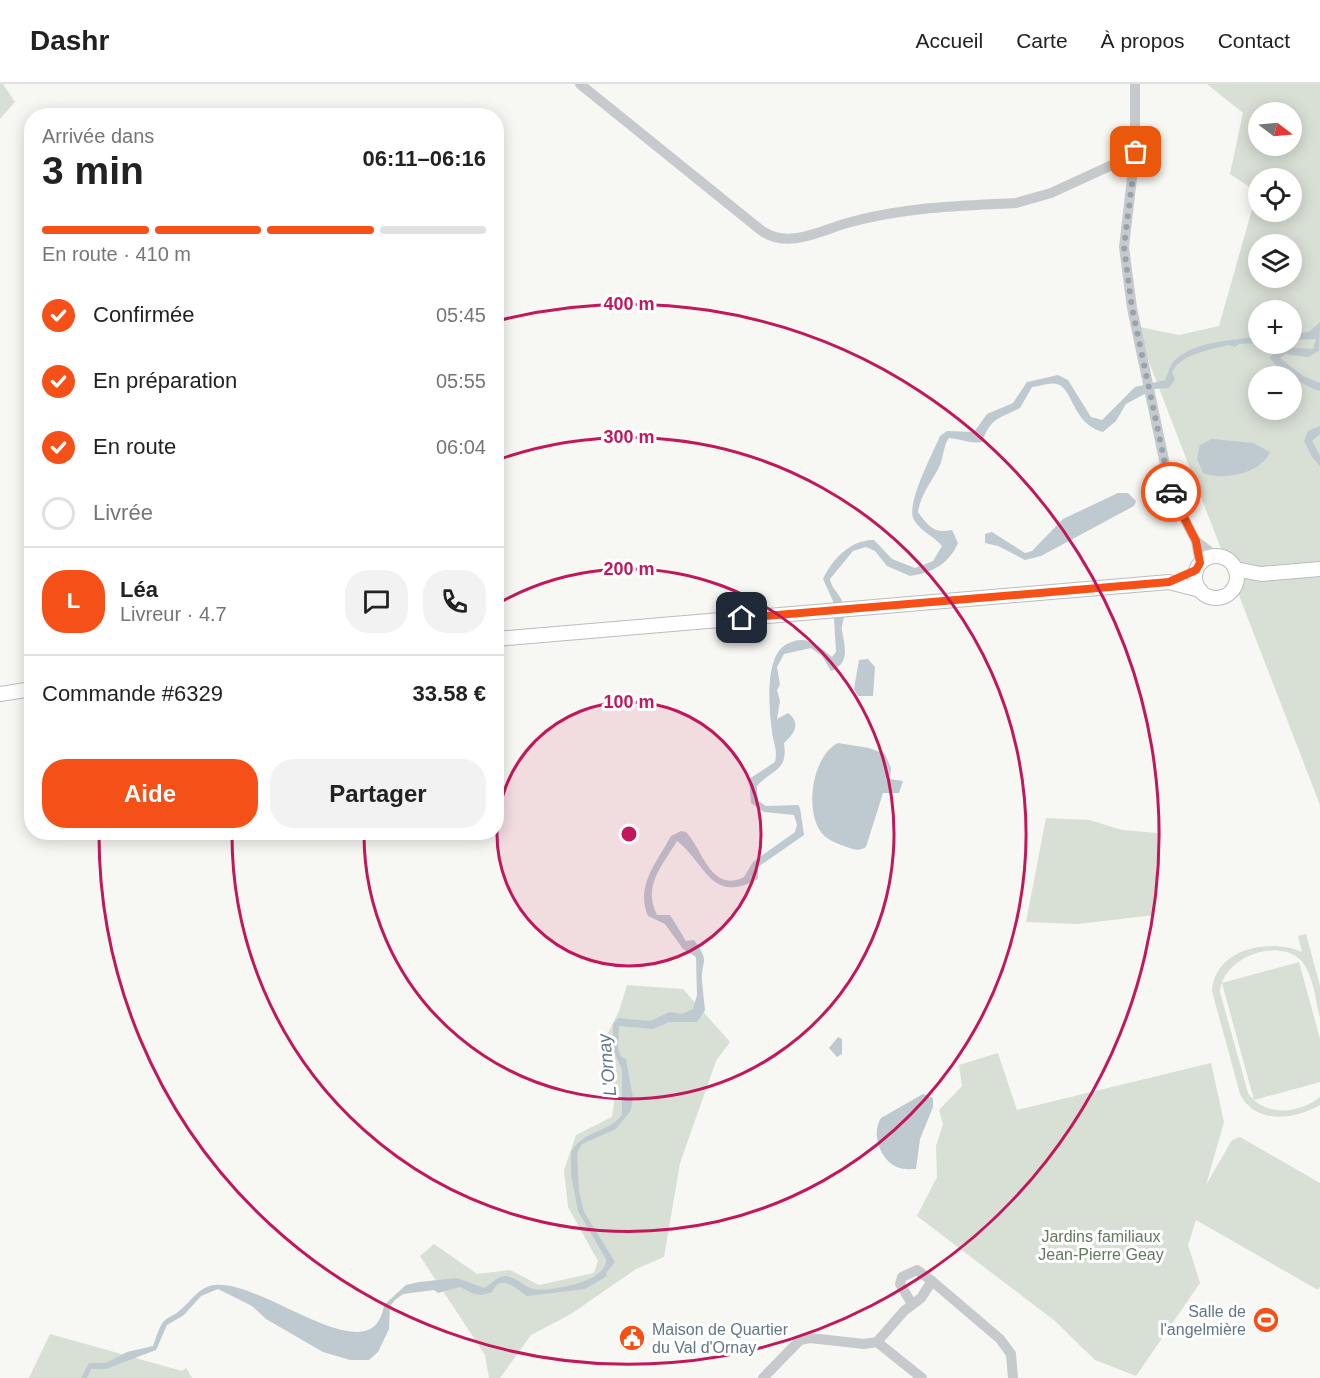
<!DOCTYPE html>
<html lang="fr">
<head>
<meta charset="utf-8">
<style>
  body { margin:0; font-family:Arial,sans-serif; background:#f2f2f2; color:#222; height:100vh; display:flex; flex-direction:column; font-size:22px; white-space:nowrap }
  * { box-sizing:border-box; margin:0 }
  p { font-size:20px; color:#767676 }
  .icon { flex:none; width:33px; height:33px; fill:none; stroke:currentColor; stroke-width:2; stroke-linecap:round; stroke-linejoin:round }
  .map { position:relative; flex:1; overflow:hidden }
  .details { position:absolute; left:24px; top:24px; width:480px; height:732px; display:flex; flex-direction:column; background:#fff; border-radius:24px; box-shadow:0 3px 15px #0003 }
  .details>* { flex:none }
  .needle { width:39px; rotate:106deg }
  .fabs { position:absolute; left:1248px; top:18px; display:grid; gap:12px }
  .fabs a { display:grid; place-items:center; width:54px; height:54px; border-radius:50%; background:#fff; box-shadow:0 3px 15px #0003; font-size:30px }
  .pin { position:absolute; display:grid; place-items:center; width:51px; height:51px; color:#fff; margin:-26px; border-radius:12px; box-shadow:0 3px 9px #0006 }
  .courier { position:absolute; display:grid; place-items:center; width:60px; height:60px; margin:-30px; border:4px solid #f45017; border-radius:50%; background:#fff; color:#222; box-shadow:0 2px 8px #0007 }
  .overview em { font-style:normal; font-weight:700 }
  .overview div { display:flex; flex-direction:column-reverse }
  .overview { display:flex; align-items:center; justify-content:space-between; height:102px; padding:0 18px }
  h1 { font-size:39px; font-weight:700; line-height:45px }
  .bar { display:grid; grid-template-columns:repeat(4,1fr); gap:9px 6px; align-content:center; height:72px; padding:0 18px }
  .bar i { height:8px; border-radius:4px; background:#e0e0e0 }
  .bar .selected { background:#f45017 }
  .bar p { grid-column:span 4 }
  .line { display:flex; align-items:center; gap:15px; padding:0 18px; border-top:2px solid #e0e0e0 }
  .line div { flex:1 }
  .round { display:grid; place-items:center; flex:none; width:63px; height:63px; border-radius:24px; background:#f2f2f2 }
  ol { padding:0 18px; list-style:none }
  li { display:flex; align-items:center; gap:18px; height:66px }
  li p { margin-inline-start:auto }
  li .icon { padding:6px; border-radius:50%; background:#f45017; color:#fff; stroke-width:4 }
  li:last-child { color:#767676 }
  li i { width:33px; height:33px; border:3px solid #e0e0e0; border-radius:50% }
  .button { display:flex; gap:12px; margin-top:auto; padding:12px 18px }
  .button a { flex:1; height:69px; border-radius:24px; background:#f45017; color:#fff; font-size:24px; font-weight:700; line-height:69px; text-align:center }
  .button a+a { background:#f2f2f2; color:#222 }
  header { display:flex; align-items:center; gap:36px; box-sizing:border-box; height:84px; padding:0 30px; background:#fff; border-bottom:2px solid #e0e0e0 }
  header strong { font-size:28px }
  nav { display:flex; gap:33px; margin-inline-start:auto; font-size:21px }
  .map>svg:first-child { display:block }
  .green { fill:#d8dfd4; fill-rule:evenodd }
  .water { fill:#bfcad0 }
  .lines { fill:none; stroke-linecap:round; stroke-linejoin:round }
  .major-casing { stroke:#b9bdc1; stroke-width:16 }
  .minor { stroke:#c6cacd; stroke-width:10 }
  .major { stroke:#fff; stroke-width:14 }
  .done { stroke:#97a3ad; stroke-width:6; stroke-dasharray:0 10.8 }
  .route { stroke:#f45017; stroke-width:8 }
  .ring { fill:none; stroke:#c2185b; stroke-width:3 }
  .labels { text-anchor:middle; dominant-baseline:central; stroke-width:6; stroke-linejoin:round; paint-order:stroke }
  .park-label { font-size:16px; fill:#63795e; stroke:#fff }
  .poi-label { font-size:16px; fill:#637687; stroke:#fff; text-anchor:end }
  .water-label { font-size:18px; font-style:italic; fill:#5f7883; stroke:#fff }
  .centre { fill:#c2185b; stroke:#fff; stroke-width:3 }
  .ring-label { font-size:18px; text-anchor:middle; font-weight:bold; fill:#c2185b; stroke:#fff; stroke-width:6; stroke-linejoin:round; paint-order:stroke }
</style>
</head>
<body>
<header>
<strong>Dashr</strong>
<nav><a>Accueil</a><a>Carte</a><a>À propos</a><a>Contact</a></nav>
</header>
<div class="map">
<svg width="1320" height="1294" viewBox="0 0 1320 1294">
  <rect width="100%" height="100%" fill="#f7f7f3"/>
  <g class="green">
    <path d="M 0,0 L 3,0 L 15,18 L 0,35 Z"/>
    <path d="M 1207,0 L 1320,0 L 1320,721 L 1135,242 L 1179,251 L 1219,242 L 1257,108 L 1230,90 L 1243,29 ZM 1258,28 L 1292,28 L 1292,62 L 1258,62 ZM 1258,94 L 1292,94 L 1292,128 L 1258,128 ZM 1258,160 L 1292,160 L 1292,194 L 1258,194 ZM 1258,226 L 1292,226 L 1292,260 L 1258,260 ZM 1258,292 L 1292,292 L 1292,326 L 1258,326 Z"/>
    <path d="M 1046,734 L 1089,736 L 1122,746 L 1158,749 L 1155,831 L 1077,840 L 1026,838 Z"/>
    <path d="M 1306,850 L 1320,902 L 1320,933 C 1315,916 1313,884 1297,873 C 1270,855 1222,876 1220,908 L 1248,1009 C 1264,1033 1299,1030 1320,1013 L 1320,1021 C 1294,1036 1256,1041 1240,1010 L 1212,907 C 1215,864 1270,854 1302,868 L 1298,852 Z"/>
    <path d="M 1299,878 L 1320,955 L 1320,998 L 1254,1016 L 1222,899 Z"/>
    <path d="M 627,901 L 683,905 L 730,958 L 716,977 L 680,1079 L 664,1173 L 636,1185 L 571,1230 L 531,1251 L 500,1294 L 489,1294 L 485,1271 L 420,1172 L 434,1160 L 477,1190 L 510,1186 L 539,1201 L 594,1189 L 598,1177 L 568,1123 L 564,1086 L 576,1051 L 612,1033 L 614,1019 L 605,955 L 619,927 Z"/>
    <path d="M 998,969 L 1017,1026 L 1211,979 L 1224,1038 L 1206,1101 L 1232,1056 L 1240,1053 L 1320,1099 L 1320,1202 L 1318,1206 L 1196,1136 L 1188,1161 L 1200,1199 L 1136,1292 L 1095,1276 L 1055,1237 L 917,1132 L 937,1093 L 936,1062 L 943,1040 L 939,1026 L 962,1002 L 959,981 Z"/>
    <path d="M 50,1250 L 182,1287 L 186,1284 L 192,1294 L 29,1294 Z"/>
  </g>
  <g class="water">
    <path d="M 1320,238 L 1319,267 L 1308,273 L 1285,270 L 1280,274 L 1303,292 L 1320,299 L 1320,307 C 1308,304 1274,284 1270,273 L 1281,263 L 1313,265 L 1316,255 L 1292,256 L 1292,250 L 1309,248 Z"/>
    <path d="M 1258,253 L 1258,259 L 1239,260 L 1235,263 L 1228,261 C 1211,266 1179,270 1172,289 L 1175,295 L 1169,304 L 1154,305 L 1126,320 L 1116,337 L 1103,348 C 1072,340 1073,304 1057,300 C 1050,298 1040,302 1032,303 L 1020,324 C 999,335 991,333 982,358 C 972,360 960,355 949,354 C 943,362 944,372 940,381 C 932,398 921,409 918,428 C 928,442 934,450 952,446 L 958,459 C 949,480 932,489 910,492 L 887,482 L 875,467 L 866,463 L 853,467 L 830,495 C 831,504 841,511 843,520 C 847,533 841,538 842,547 C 845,563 850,580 831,587 L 822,572 L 811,564 L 784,570 L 777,583 L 780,601 L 777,606 L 780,617 L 777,635 L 788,629 C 801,639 795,649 784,659 C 788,688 773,684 757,702 L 757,716 L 766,722 L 798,721 L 800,724 L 804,751 L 758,783 L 758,795 C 710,821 707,780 677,757 C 663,781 642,802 657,831 L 670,831 L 686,857 L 694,856 C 711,879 701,875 702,897 C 703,907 704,917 705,926 L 697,938 L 669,938 L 653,945 L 619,942 L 618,964 L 621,973 L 626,975 L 633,1014 L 631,1026 L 616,1045 L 582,1060 L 577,1069 L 579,1107 L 584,1128 L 615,1178 L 606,1189 L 607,1192 L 585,1205 L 527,1212 C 515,1204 501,1189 492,1208 L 482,1211 L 474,1210 L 460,1203 L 438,1209 L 434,1206 L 403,1210 L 395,1216 L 390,1222 L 389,1245 L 378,1268 L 369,1276 L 350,1276 L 323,1268 L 266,1235 L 252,1222 L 218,1205 L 201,1212 L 184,1231 L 167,1241 L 156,1266 L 106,1285 L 91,1285 L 87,1294 L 81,1294 L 89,1279 L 106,1279 L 127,1268 L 153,1262 C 156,1255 159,1242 164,1237 C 168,1233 175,1231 179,1227 C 191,1218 199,1202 215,1201 C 263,1195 373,1294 384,1221 L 406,1201 L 419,1198 L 457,1194 L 484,1204 C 491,1200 496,1193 504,1192 C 515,1191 523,1203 534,1205 C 550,1208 608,1198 606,1175 L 578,1127 L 571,1091 L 571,1068 C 585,1045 607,1050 622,1031 L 622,986 L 613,965 L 613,940 L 618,934 L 650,937 L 670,928 L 682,930 L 693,925 L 697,911 L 696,873 L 683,865 L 665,840 L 648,832 C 635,802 657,778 671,752 L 681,747 L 686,748 C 702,764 711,810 744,793 L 753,778 L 795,748 L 797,741 L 794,731 L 764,728 L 751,719 L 749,695 L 775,678 C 778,666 773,659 772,647 C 769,625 764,571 787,560 C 807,550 817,561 832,573 L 836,568 L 833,517 L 823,495 C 832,475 852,455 874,456 L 892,475 L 915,484 L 933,477 L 942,462 C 934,452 920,447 914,436 C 905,421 933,369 940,352 L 947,347 L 974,348 L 987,330 L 1013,319 L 1027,298 L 1058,291 L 1068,296 L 1091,333 L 1102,336 L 1135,303 L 1165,296 C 1168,290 1170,280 1176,275 C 1197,257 1232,256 1258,253 Z"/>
    <path d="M 1320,342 L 1320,350 L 1312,357 L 1320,372 L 1320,382 L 1312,373 L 1304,357 L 1308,347 Z"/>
    <path d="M 1212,355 L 1253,359 L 1270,368 C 1261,390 1222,397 1203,389 L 1197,375 L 1200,361 Z"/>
    <path d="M 1118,409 L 1128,409 L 1136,417 L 1134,422 L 1041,472 L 1025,476 L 998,462 L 985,459 L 985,450 L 992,448 L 1025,469 L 1032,467 L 1063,435 Z"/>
    <path d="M 868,575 L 875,583 L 873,612 L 858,612 L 854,605 L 859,576 Z"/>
    <path d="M 838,659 L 869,664 L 885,670 L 891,684 L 890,695 L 903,697 L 899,709 L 883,709 L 866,763 C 858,768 852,765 844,762 C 835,759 826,755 821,748 C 804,725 813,671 838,659 Z"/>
    <path d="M 838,953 L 842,955 L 842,970 L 837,973 L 829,964 Z"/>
    <path d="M 923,1010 L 933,1014 L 933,1023 L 920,1055 L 916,1085 C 911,1085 902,1086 897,1083 C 880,1076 871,1049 881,1034 Z"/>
  </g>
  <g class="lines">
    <g class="major-casing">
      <g id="major">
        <circle cx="1216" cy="493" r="21"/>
        <path d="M 1235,485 L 1261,490 L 1320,485"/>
        <path d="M 496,555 L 1169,498 L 1200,506"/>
        <path d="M 0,610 L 32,605"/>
      </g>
    </g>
    <g class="minor">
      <path d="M 580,0 L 762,147 C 790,166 823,145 851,138 C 905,123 960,122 1016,119 L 1051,109 L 1112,81 L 1134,78"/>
      <path d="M 1135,0 L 1135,68 L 1124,163 L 1132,224 L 1171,409 L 1196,457 L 1215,472"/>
      <path d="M 1196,457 L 1200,479"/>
      <path d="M 932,1197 L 1000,1255 L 1011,1270 L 1013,1294"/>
      <path d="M 877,1258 L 922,1294"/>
      <path d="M 763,1294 L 800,1256 L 810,1254 L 864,1260 L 877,1258 L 904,1227 L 921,1214 L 932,1197 L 917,1186 L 902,1193 L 900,1200 L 912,1220"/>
    </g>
    <use href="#major" class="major"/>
  </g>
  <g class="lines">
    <path class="done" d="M 1136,68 L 1124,163 L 1132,224 L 1171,408"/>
    <path class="route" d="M 742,534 L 1169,498 L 1196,486 L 1200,479 L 1196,457 L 1171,408"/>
  </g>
  <circle cx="629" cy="750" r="132" fill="#c2185b" fill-opacity=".12"/>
  <g class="ring">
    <circle cx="629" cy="750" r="132"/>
    <path d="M499 519A265 265 0 1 1 364 750"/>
    <path d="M500 375A397 397 0 1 1 232 750"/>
    <path d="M501 236A530 530 0 1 1 99 750"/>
  </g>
  <defs>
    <g id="stadium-disc" transform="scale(1.35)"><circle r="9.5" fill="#f45017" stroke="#fff"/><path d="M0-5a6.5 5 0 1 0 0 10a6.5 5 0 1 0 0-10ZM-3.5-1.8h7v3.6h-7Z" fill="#fff"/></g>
    <g id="civic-disc" transform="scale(1.35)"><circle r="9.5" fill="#f45017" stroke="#fff"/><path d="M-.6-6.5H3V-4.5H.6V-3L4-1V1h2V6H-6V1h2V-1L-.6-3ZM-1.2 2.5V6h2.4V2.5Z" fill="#fff"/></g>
  </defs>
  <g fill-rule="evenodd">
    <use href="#stadium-disc" x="1266" y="1236"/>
    <use href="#civic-disc" x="632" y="1254"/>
  </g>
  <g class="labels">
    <g class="park-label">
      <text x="1101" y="1152">Jardins familiaux<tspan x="1101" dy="18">Jean-Pierre Geay</tspan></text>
    </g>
    <g class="poi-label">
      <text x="1246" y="1227">Salle de<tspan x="1246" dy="18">l'angelmière</tspan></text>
      <text x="652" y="1245" text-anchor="start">Maison de Quartier<tspan x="652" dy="18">du Val d'Ornay</tspan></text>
    </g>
    <g class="water-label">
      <text transform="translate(607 981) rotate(-96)">L'Ornay</text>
    </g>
  </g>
  <circle cx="629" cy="750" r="9" class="centre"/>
  <g class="ring-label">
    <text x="629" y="226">400 m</text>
    <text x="629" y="359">300 m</text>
    <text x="629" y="491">200 m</text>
    <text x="629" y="624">100 m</text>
  </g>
</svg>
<div class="fabs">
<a><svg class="needle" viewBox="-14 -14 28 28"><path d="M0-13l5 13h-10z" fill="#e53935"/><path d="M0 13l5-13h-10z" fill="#767676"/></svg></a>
<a><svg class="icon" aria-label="locate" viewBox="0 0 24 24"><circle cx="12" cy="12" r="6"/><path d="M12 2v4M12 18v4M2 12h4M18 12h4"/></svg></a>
<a><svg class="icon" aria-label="layers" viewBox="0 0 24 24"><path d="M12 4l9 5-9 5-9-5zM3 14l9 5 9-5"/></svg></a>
<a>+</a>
<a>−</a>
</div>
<div class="pin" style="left:1136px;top:68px;background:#ea580c"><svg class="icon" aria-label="bag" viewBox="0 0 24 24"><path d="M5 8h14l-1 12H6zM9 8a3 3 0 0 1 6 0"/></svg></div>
<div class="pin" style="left:742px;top:534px;background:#1f2937"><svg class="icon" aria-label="home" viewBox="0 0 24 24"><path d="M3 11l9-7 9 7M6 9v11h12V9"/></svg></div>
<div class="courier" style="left:1171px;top:408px"><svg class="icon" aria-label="car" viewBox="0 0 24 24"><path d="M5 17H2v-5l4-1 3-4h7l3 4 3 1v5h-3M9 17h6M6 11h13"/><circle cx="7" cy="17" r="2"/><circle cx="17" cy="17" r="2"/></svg></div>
<section class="details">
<div class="overview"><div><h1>3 min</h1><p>Arrivée dans</p></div><em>06:11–06:16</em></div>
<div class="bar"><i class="selected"></i><i class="selected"></i><i class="selected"></i><i></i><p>En route · 410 m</p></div>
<ol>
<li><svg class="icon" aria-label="check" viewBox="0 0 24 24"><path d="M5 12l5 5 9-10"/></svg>Confirmée<p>05:45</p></li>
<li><svg class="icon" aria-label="check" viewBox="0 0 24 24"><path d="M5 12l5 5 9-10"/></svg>En préparation<p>05:55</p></li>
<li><svg class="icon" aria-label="check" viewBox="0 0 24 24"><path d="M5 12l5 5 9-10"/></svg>En route<p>06:04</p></li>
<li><i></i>Livrée</li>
</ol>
<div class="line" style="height:108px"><b class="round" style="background:#f45017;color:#fff">L</b><div><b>Léa</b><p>Livreur · 4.7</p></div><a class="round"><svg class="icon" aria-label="chat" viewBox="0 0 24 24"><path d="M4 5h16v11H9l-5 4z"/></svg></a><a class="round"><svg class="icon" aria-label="phone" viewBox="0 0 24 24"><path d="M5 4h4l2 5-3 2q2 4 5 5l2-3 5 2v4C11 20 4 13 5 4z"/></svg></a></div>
<div class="line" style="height:78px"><div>Commande #6329</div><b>33.58 €</b></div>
<div class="button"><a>Aide</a><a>Partager</a></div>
</section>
</div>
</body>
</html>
